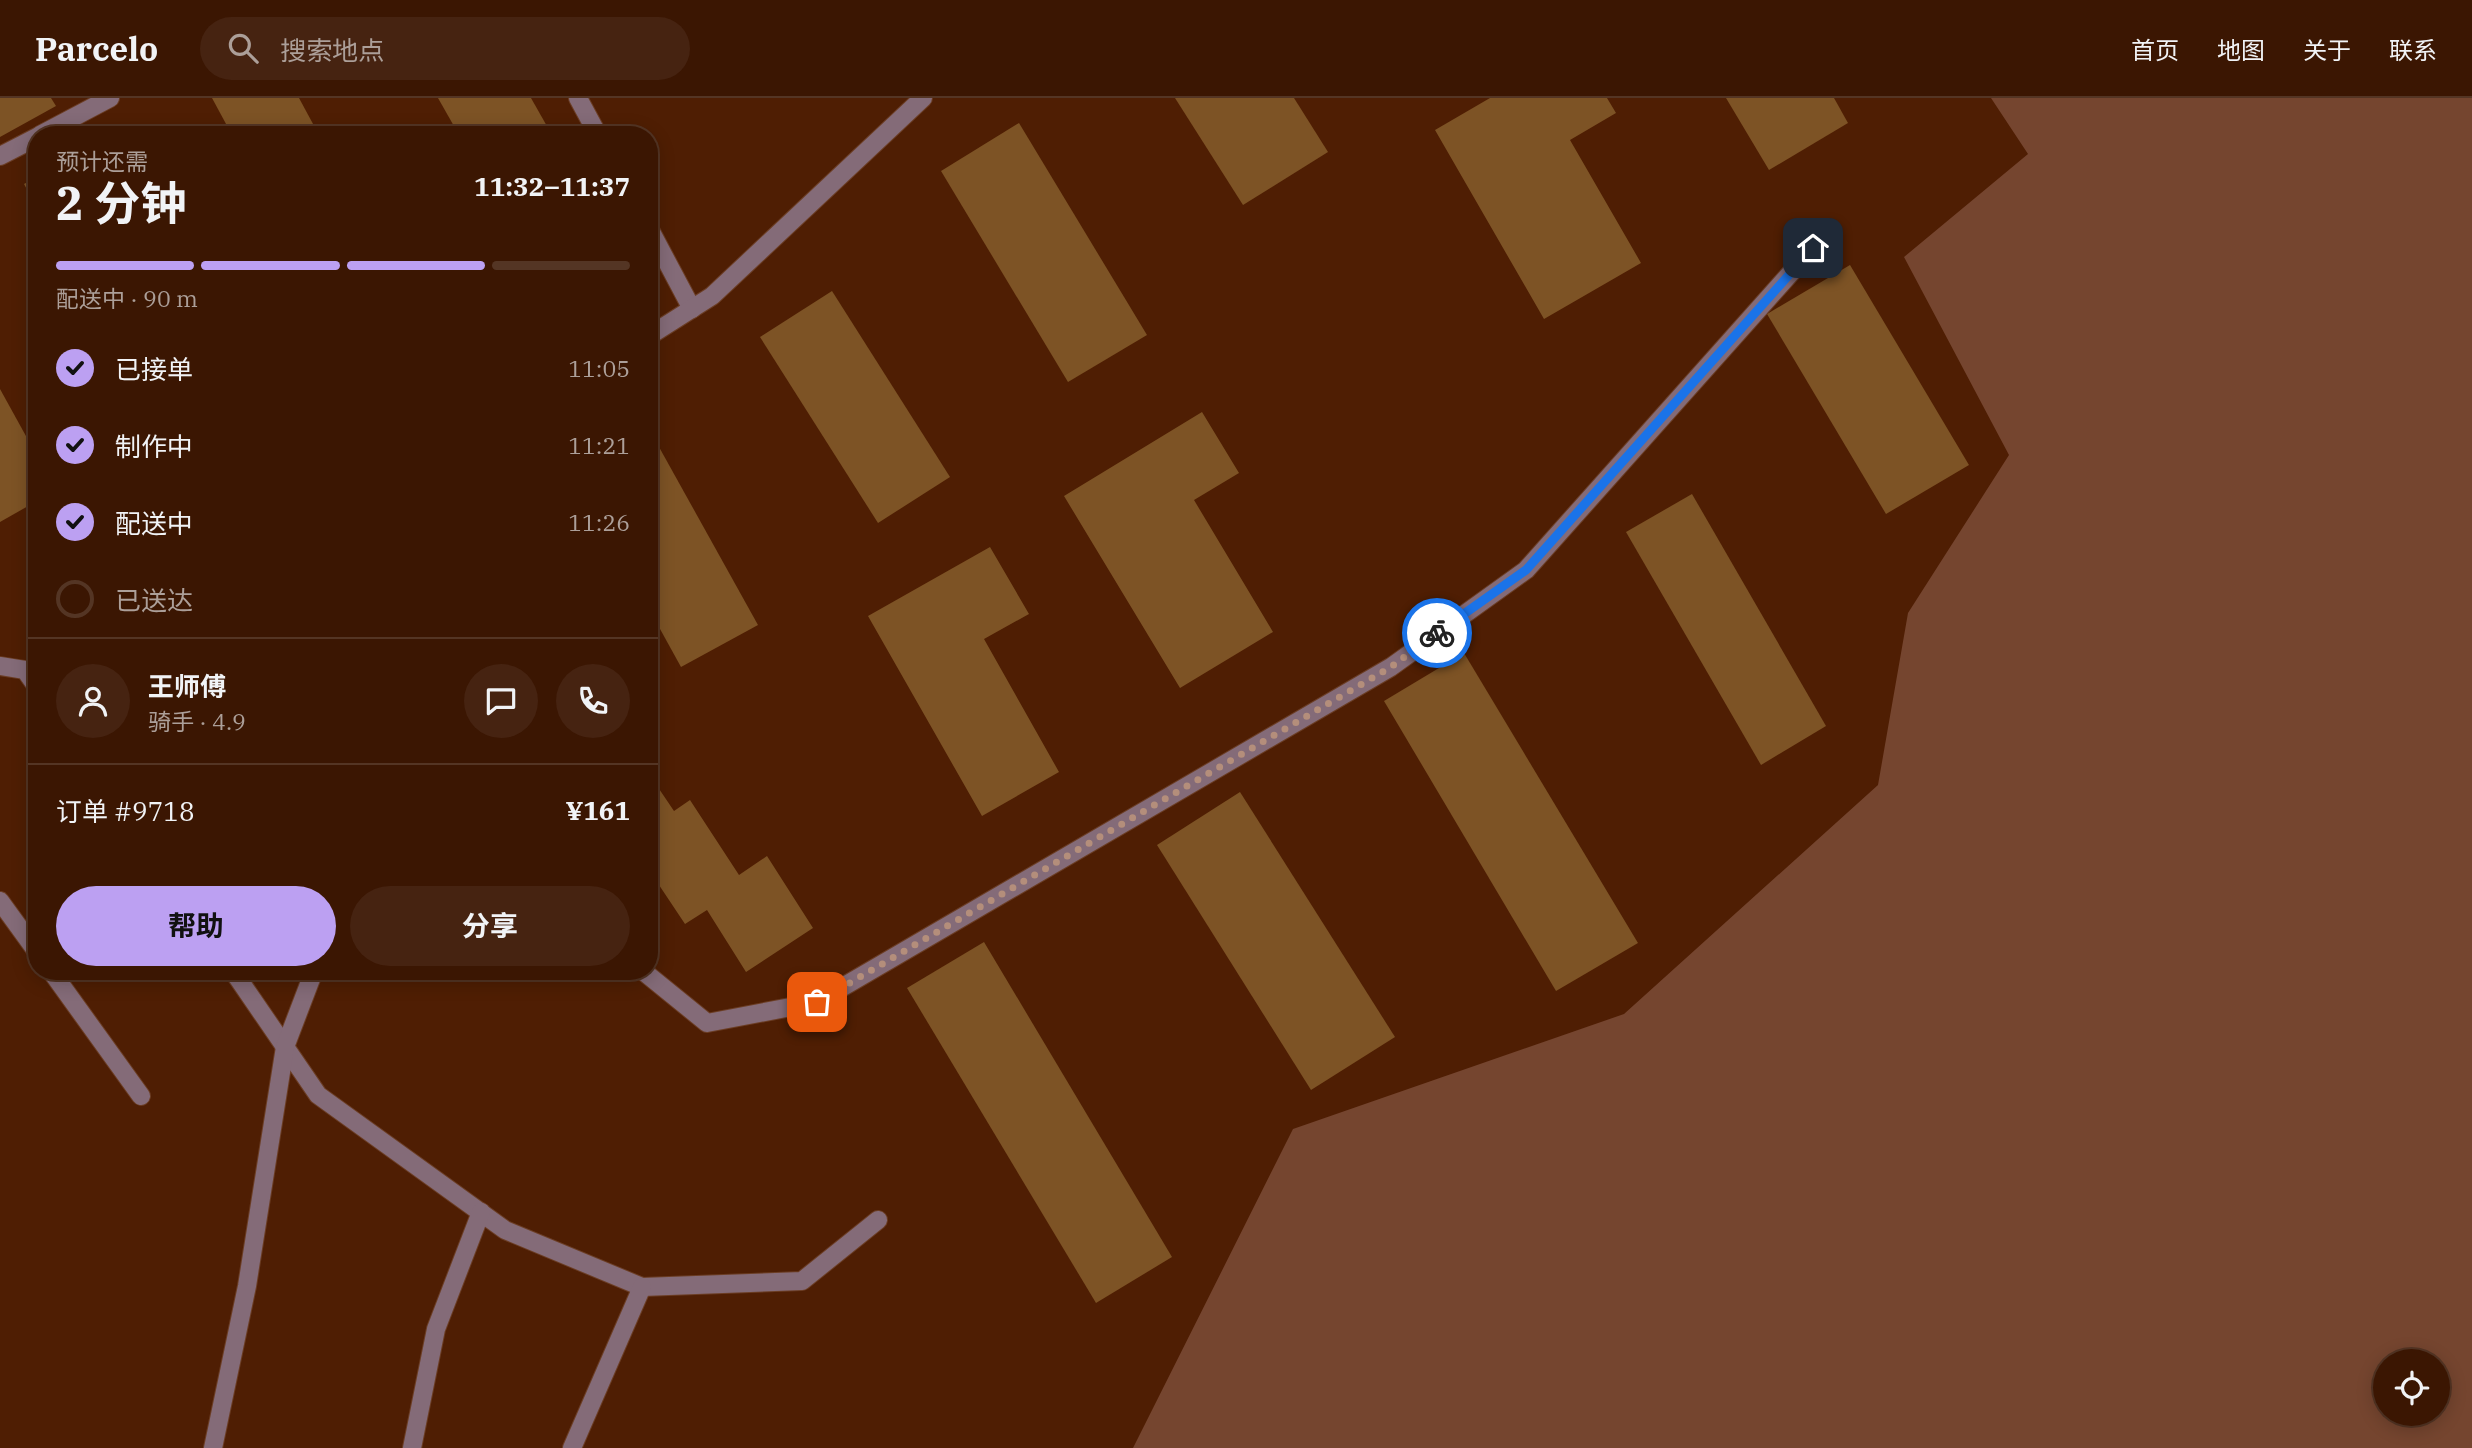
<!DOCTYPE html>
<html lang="zh">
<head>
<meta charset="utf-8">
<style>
  body { margin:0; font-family:"IBM Plex Serif","Noto Sans SC",serif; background:#462311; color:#f1f3f6; height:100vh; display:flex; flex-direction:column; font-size:26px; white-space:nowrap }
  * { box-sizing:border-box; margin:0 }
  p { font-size:23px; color:#ac9f99 }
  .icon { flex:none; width:38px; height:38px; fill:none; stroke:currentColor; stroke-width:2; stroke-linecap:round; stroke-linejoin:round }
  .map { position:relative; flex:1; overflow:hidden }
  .side { position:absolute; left:28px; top:28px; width:630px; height:854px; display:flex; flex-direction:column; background:#3b1602; border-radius:28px; box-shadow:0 4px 18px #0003,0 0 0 2px #543524 }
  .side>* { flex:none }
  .tools { position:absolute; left:2373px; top:1251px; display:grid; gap:14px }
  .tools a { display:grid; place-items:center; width:77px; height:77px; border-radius:50%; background:#3b1602; box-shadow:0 4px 18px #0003,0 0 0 2px #543524; font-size:35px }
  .pin { position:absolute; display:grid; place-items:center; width:60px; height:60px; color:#fff; margin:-30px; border-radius:14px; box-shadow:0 4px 10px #0006 }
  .courier { position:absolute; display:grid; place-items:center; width:70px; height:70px; margin:-35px; border:5px solid #1a73e8; border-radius:50%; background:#fff; color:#222; box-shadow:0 2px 9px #0007 }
  .summary em { font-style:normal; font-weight:700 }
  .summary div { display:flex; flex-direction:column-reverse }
  .summary { display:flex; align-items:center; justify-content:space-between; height:119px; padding:0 28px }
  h1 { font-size:46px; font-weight:700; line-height:52px }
  .bar { display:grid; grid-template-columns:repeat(4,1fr); gap:10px 7px; align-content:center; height:84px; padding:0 28px }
  .bar i { height:9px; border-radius:5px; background:#543524 }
  .bar .selected { background:#bca0f2 }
  .bar p { grid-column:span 4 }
  .line { display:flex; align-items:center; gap:18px; padding:0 28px; border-top:2px solid #543524 }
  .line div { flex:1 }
  .round { display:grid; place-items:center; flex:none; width:74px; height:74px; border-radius:37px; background:#462311 }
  ol { padding:0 28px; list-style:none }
  li { display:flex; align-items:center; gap:21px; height:77px }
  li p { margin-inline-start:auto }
  li .icon { padding:7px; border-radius:50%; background:#bca0f2; color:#111; stroke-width:4 }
  li:last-child { color:#ac9f99 }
  li i { width:38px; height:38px; border:4px solid #543524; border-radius:50% }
  .primary-button { display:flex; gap:14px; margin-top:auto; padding:14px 28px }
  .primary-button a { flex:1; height:80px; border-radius:42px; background:#bca0f2; color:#111; font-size:28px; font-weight:700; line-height:80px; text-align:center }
  .primary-button a+a { background:#462311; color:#f1f3f6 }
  header { display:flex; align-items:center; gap:42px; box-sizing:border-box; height:98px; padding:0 35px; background:#3b1602; border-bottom:2px solid #543524 }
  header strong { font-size:33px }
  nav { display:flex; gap:38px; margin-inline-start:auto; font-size:24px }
  .search { width:490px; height:63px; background:#462311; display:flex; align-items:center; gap:18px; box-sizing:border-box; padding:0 24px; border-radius:38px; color:#ac9f99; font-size:26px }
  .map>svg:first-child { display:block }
  .green { fill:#75452f; fill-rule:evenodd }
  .building { fill:#7d5325 }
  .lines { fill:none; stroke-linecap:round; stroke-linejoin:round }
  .minor-casing { stroke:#6b3d24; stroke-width:20 }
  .minor { stroke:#846b78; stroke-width:18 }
  .done { stroke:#b48e7b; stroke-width:7; stroke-dasharray:0 12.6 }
  .route { stroke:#1a73e8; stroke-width:9 }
</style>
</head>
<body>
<header>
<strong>Parcelo</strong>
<div class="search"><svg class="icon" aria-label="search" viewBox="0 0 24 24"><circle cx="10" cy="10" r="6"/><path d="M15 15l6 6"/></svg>搜索地点</div>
<nav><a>首页</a><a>地图</a><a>关于</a><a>联系</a></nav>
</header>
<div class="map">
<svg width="2472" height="1350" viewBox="0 0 2472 1350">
  <rect width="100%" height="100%" fill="#4f1e03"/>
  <path class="green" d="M 1991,0 L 2472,0 L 2472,1350 L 1133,1350 L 1293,1031 L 1624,916 L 1878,687 L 1908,515 L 2009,357 L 1904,159 L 2028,56 ZM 2385,1264 L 2438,1264 L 2438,1316 L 2385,1316 Z"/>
  <g class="building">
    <path d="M 0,0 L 51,0 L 56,8 L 0,39 Z"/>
    <path d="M 212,0 L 299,0 L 319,37 L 232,37 Z"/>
    <path d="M 438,0 L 531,0 L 552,37 L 459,37 Z"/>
    <path d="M 1175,0 L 1294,0 L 1328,54 L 1243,107 Z"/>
    <path d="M 1490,0 L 1607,0 L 1616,15 L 1570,42 L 1641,165 L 1544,221 L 1435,32 Z"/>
    <path d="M 1726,0 L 1834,0 L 1848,25 L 1769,72 Z"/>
    <path d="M 1019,25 L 1147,237 L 1068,284 L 941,73 Z"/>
    <path d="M 37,79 L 37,110 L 24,86 Z"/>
    <path d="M 1850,167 L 1969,367 L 1886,416 L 1767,216 Z"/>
    <path d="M 832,193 L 950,379 L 878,425 L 760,239 Z"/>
    <path d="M 0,291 L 37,358 L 37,403 L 0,424 Z"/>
    <path d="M 1202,314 L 1239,375 L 1194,402 L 1273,534 L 1180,590 L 1064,398 Z"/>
    <path d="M 649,331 L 758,527 L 681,569 L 649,511 Z"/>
    <path d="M 1692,396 L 1826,628 L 1761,667 L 1626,434 Z"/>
    <path d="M 990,449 L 1029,516 L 984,541 L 1059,674 L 982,718 L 868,518 Z"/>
    <path d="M 1464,555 L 1638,845 L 1556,893 L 1384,603 Z"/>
    <path d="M 649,676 L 674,713 L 690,702 L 739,777 L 767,758 L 813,830 L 746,874 L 707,812 L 685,826 L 649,772 Z"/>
    <path d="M 1240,694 L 1395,939 L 1311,992 L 1157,747 Z"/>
    <path d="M 984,844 L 1172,1159 L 1096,1205 L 907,890 Z"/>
  </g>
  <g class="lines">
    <g class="minor-casing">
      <g id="minor">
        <path d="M 578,0 L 598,37"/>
        <path d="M 40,37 L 110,0"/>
        <path d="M 0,58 L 37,39"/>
        <path d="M 649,130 L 692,211"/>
        <path d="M 649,238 L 712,198 L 923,0"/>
        <path d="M 0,568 L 25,572 L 37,589"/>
        <path d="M 0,803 L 37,854"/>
        <path d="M 51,873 L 141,998"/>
        <path d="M 233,873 L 318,997 L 505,1132 L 642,1189 L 802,1183 L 878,1122"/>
        <path d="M 643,873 L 707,925 L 817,904 L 1391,569 L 1526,472 L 1813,150"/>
        <path d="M 213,1350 L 247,1188 L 285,949 L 314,873"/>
        <path d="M 412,1350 L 436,1231 L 481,1114"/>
        <path d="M 572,1350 L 642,1189"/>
      </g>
    </g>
    <use href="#minor" class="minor"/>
  </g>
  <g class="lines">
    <path class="done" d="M 817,904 L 1391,569 L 1437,535"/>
    <path class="route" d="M 1437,535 L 1526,472 L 1813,150"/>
  </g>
</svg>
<div class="tools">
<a><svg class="icon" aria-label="locate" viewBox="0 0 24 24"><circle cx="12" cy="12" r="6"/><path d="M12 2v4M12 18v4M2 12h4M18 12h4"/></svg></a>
</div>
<div class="pin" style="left:817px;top:904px;background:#ea580c"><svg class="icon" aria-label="bag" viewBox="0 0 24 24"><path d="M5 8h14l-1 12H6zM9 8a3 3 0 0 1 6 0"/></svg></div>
<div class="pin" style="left:1813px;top:150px;background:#1f2937"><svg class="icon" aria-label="home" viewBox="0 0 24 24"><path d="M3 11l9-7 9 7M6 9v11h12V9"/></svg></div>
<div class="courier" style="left:1437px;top:535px"><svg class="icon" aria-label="bike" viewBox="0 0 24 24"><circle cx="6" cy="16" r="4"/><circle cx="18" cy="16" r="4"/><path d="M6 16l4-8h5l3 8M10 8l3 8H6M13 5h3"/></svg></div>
<section class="side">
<div class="summary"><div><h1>2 分钟</h1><p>预计还需</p></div><em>11:32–11:37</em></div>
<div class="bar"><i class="selected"></i><i class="selected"></i><i class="selected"></i><i></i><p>配送中 · 90 m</p></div>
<ol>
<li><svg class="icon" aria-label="check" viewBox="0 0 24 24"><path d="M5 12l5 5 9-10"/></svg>已接单<p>11:05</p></li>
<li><svg class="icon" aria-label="check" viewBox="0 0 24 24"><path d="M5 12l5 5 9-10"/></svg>制作中<p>11:21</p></li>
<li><svg class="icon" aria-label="check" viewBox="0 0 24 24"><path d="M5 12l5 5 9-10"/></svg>配送中<p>11:26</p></li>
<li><i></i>已送达</li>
</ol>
<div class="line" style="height:126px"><a class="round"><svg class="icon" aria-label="person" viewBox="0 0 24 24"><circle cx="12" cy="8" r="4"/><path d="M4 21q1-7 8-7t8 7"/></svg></a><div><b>王师傅</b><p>骑手 · 4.9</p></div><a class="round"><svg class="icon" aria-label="chat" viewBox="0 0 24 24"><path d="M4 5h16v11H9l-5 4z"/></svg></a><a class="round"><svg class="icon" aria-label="phone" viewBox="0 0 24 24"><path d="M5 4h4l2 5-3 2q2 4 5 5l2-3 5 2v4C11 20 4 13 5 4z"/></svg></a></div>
<div class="line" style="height:91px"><div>订单 #9718</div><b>¥161</b></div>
<div class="primary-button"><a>帮助</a><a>分享</a></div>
</section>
</div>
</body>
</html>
